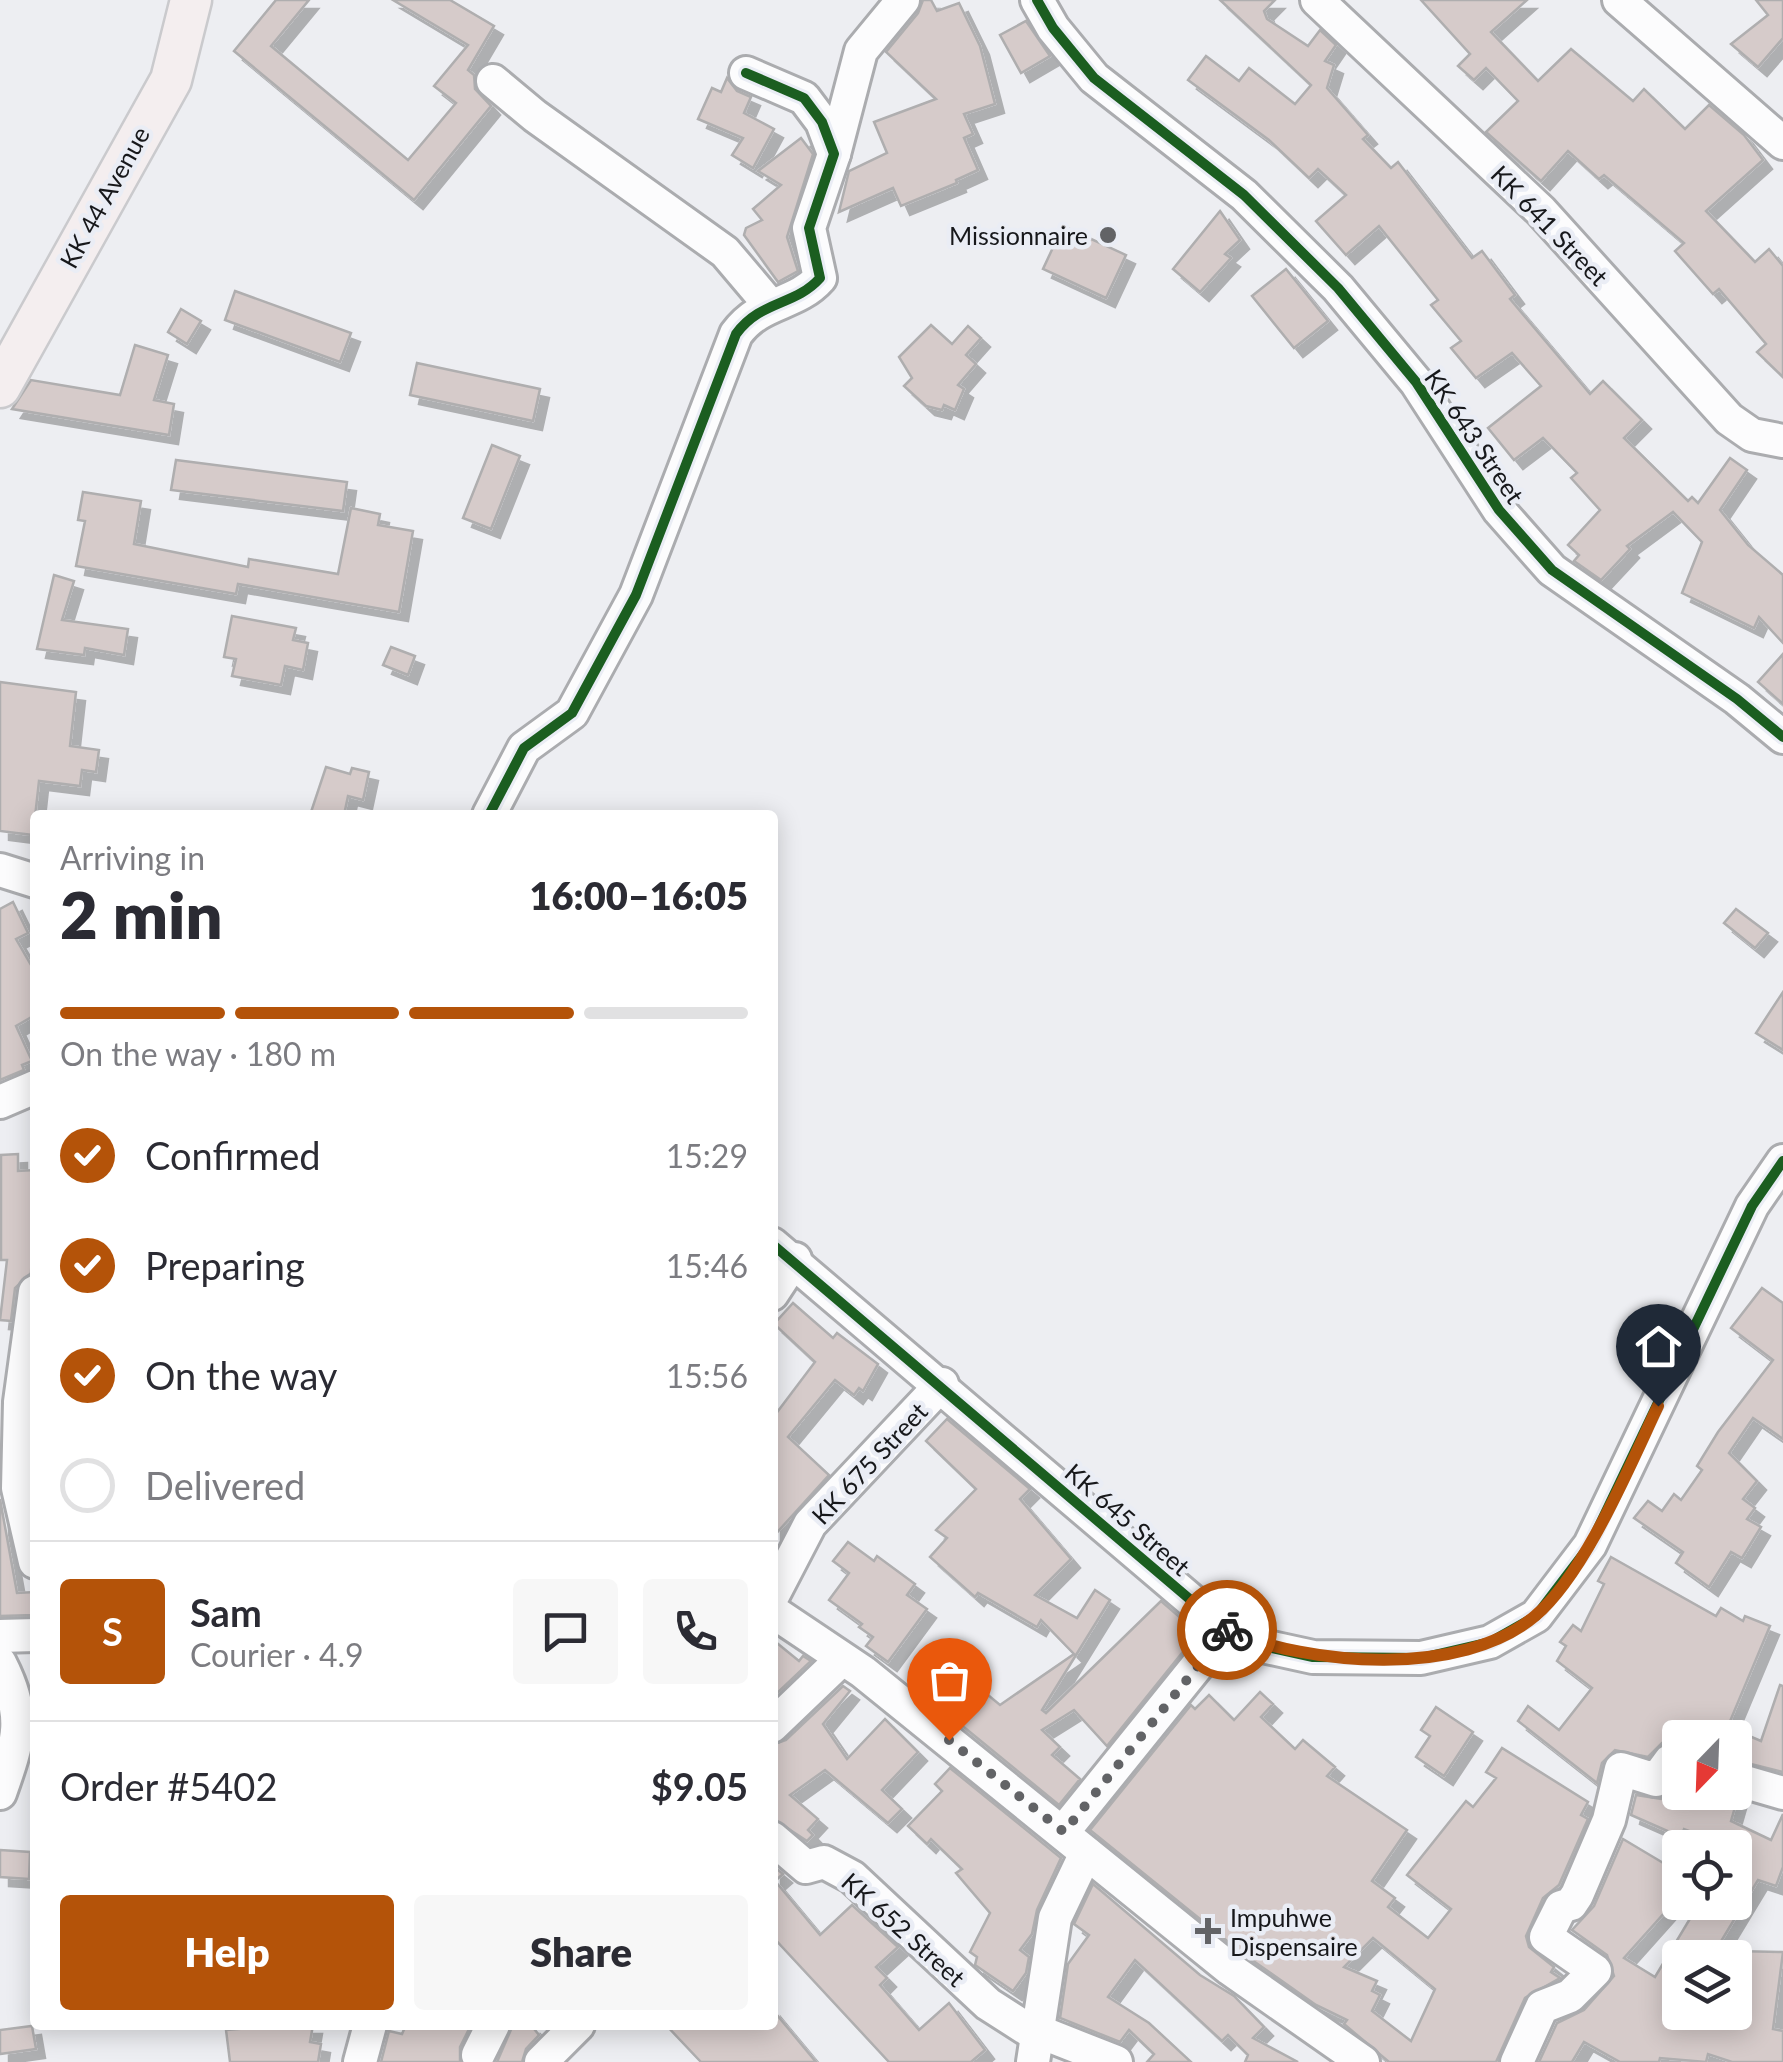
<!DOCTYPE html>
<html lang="en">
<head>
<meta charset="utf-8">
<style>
  body { margin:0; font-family:Lato,sans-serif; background:#f7f7f7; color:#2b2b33; height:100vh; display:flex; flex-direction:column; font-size:38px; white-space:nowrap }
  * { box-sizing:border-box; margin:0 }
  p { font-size:32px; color:#7c7c81 }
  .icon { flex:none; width:55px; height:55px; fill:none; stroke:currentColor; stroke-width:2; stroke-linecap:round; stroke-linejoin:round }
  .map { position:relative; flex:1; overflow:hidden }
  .drawer { position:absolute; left:30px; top:810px; width:748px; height:1220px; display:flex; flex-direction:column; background:#fff; border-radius:10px; box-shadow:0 5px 25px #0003 }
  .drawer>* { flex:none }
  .needle { width:65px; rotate:203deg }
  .buttons { position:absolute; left:1662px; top:1720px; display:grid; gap:20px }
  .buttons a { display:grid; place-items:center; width:90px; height:90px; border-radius:10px; background:#fff; box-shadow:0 5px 25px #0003; font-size:50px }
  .pin { position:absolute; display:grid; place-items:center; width:85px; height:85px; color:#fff; margin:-102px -42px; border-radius:50% 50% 50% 0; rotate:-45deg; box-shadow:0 0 10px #0007 }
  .pin .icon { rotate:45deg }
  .courier { position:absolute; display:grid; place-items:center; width:100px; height:100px; margin:-50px; border:8px solid #b45309; border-radius:50%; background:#fff; color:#222; box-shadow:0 2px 12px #0007 }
  .head em { font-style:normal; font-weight:800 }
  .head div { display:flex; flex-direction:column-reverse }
  .head { display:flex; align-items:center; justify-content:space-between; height:170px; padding:0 30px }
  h1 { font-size:65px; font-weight:800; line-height:75px }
  .bar { display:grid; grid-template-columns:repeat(4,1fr); gap:15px 10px; align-content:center; height:120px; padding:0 30px }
  .bar i { height:12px; border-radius:8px; background:#e1e1e2 }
  .bar .on { background:#b45309 }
  .bar p { grid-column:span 4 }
  .line { display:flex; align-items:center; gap:25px; padding:0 30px; border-top:2px solid #e1e1e2 }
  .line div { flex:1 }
  .round { display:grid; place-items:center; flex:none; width:105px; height:105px; border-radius:10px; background:#f7f7f7 }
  ol { padding:0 30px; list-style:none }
  li { display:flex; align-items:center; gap:30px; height:110px }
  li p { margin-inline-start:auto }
  li .icon { padding:10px; border-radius:50%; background:#b45309; color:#fff; stroke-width:4 }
  li:last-child { color:#7c7c81 }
  li i { width:55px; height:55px; border:5px solid #e1e1e2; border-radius:50% }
  .primary-button { display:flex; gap:20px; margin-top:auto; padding:20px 30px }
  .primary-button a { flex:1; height:115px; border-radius:10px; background:#b45309; color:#fff; font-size:40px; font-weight:800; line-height:115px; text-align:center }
  .primary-button a+a { background:#f7f7f7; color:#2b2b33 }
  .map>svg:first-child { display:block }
  .building { fill:#d6cbca; stroke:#afaeaf; stroke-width:2.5; fill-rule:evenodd; filter:url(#shadow) }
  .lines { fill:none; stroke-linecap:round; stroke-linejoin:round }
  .minor-casing { stroke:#abacaf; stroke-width:38 }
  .major-casing { stroke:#cacacd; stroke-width:45 }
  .minor { stroke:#fcfcfd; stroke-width:32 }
  .major { stroke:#f4eeef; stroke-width:40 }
  .cycleway-casing { stroke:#eaedf5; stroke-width:16 }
  .cycleway { stroke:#1b5e20; stroke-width:10 }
  .done { stroke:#626366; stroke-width:10; stroke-dasharray:0 18 }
  .route { stroke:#b45309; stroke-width:12 }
  .poi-dot { fill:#626366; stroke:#eaedf5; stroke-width:4 }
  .labels { text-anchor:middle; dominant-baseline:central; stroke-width:9; stroke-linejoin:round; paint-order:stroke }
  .street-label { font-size:25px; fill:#17181b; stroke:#eaedf5 }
  .poi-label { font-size:25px; fill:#17181b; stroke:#eaedf5; text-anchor:end }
</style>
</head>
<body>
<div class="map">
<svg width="1783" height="2062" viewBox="0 0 1783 2062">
  <defs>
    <filter id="shadow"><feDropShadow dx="9" dy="9" stdDeviation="0" flood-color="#0004"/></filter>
  </defs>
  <rect width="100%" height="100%" fill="#edeef2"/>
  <g class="building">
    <path d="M 276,0 L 309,0 L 271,46 L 408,160 L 456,103 L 434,86 L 468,45 L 393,0 L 450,0 L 494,26 L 468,70 L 474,75 L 475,89 L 491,106 L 414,200 L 234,51 Z"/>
    <path d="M 923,0 L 931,0 L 937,11 L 959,3 L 980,46 L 995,104 L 964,114 L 973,134 L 964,138 L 978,170 L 956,180 L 957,183 L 901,206 L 893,188 L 839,212 L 849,171 L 887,153 L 874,122 L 936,99 L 886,52 L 918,13 Z"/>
    <path d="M 1220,0 L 1275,0 L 1264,11 L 1267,19 L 1308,46 L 1320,30 L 1336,45 L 1325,61 L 1334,65 L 1327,88 L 1368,135 L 1363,139 L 1391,168 L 1398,162 L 1472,258 L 1482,251 L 1515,295 L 1510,299 L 1590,394 L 1603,381 L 1642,420 L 1624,438 L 1688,501 L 1692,497 L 1698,503 L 1730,458 L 1747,470 L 1720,510 L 1748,545 L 1783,575 L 1783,643 L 1759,617 L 1754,628 L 1682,593 L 1702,542 L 1673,512 L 1627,546 L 1630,549 L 1601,580 L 1574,561 L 1579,555 L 1568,545 L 1600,510 L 1571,478 L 1577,473 L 1543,438 L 1514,460 L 1488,428 L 1541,386 L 1512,353 L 1476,378 L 1451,348 L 1461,341 L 1431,305 L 1438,300 L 1379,226 L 1346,255 L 1316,221 L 1346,195 L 1318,169 L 1309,178 L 1269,140 L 1188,80 L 1206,56 L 1239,81 L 1249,68 L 1295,104 L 1311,85 Z"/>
    <path d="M 1421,0 L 1527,0 L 1491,32 L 1538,81 L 1571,49 L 1633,101 L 1644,89 L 1685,129 L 1709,105 L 1744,135 L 1763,160 L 1706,211 L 1755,262 L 1769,249 L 1783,266 L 1783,377 L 1757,352 L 1766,344 L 1719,289 L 1713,294 L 1675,251 L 1684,243 L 1604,175 L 1599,179 L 1568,151 L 1541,181 L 1486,132 L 1518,101 L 1486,68 L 1474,80 L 1458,66 L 1470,54 Z"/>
    <path d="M 1756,0 L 1783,0 L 1783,38 L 1758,67 L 1731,44 L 1768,15 Z"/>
    <path d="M 1026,21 L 1050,56 L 1021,73 L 1000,35 Z"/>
    <path d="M 727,78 L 737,91 L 751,97 L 744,113 L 774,129 L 753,168 L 732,155 L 743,138 L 698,119 L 712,88 L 721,92 Z"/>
    <path d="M 801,138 L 813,154 L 787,237 L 798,271 L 778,282 L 744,235 L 746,228 L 762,220 L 753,209 L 781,185 L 758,171 Z"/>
    <path d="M 1220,211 L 1240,240 L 1225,254 L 1231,258 L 1200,292 L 1173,269 Z"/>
    <path d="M 1063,226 L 1126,255 L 1106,298 L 1043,269 Z"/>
    <path d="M 1286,269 L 1328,321 L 1294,348 L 1252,296 Z"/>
    <path d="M 235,291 L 351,333 L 340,362 L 225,320 Z"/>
    <path d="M 181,309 L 201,321 L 187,344 L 168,332 Z"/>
    <path d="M 931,325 L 952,344 L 968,326 L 981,338 L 966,355 L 976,364 L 958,385 L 964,389 L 955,410 L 944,405 L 942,410 L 926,406 L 904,386 L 912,378 L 899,357 Z"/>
    <path d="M 135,345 L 168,355 L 154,400 L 174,404 L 169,435 L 12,409 L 31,380 L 120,395 Z"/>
    <path d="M 417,363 L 540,389 L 533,421 L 410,395 Z"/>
    <path d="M 492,445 L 520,456 L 491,529 L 463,518 Z"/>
    <path d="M 176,460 L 347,482 L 343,511 L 171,490 Z"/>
    <path d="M 83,492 L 141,501 L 134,544 L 248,567 L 249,559 L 338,574 L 351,508 L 380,514 L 378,525 L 413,531 L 399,612 L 238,584 L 236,594 L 76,566 L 85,521 L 78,520 Z"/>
    <path d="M 54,575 L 74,581 L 62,620 L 128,629 L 124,655 L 85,648 L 84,655 L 37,649 Z"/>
    <path d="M 232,616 L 296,628 L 293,640 L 308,643 L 303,670 L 285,666 L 281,685 L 232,676 L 236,659 L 224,657 Z"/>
    <path d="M 391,647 L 415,656 L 408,675 L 383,665 Z"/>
    <path d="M 1783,654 L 1783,704 L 1758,682 Z"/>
    <path d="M 0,682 L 76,692 L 70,746 L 99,750 L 96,772 L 82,770 L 80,786 L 39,781 L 33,835 L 0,831 Z"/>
    <path d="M 326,767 L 350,774 L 352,768 L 369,772 L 363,800 L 348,796 L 344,815 L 310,815 Z"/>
    <path d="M 13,902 L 28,933 L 16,939 L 35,972 L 35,1015 L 16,1026 L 32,1061 L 22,1065 L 24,1070 L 0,1080 L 0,909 Z"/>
    <path d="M 1736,909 L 1768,933 L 1755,948 L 1724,923 Z"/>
    <path d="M 1783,992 L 1783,1050 L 1756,1033 Z"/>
    <path d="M 18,1154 L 18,1171 L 35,1170 L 35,1187 L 31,1273 L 15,1288 L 11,1321 L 0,1320 L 7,1260 L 1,1260 L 1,1155 Z"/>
    <path d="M 1762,1288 L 1783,1303 L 1783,1439 L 1753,1418 L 1729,1453 L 1757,1481 L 1743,1499 L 1755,1508 L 1747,1519 L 1761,1527 L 1742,1558 L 1731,1552 L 1709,1587 L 1676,1563 L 1683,1552 L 1634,1518 L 1648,1501 L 1662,1511 L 1674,1494 L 1681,1500 L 1702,1470 L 1697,1466 L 1718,1432 L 1773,1360 L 1731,1328 Z"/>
    <path d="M 793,1303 L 833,1338 L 837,1333 L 878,1364 L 863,1391 L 859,1388 L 854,1395 L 835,1380 L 788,1437 L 829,1475 L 772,1538 L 772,1419 L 815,1362 L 774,1324 Z"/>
    <path d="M 947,1419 L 1030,1489 L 1020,1499 L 1071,1559 L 1035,1595 L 1077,1618 L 1095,1590 L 1110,1600 L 1042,1710 L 1046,1713 L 1161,1601 L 1198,1633 L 1107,1746 L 1074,1710 L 1042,1730 L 1060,1747 L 1052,1755 L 1080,1779 L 1059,1805 L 932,1701 L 958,1670 L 1000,1705 L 1074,1654 L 1041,1620 L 1037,1627 L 978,1593 L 975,1597 L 930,1557 L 947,1538 L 936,1530 L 976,1489 L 926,1441 Z"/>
    <path d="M 0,1499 L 17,1593 L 35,1592 L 35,1615 L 0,1616 Z"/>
    <path d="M 848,1542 L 874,1561 L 877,1556 L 915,1584 L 907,1595 L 927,1609 L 888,1662 L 866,1646 L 873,1637 L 859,1627 L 862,1624 L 829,1600 L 849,1573 L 833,1561 Z"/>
    <path d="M 1611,1557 L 1716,1616 L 1721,1608 L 1743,1621 L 1745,1616 L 1770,1626 L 1723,1738 L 1699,1738 L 1686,1730 L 1680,1741 L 1662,1743 L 1648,1757 L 1615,1750 L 1602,1763 L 1597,1783 L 1518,1721 L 1528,1706 L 1559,1730 L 1592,1688 L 1557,1661 L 1566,1646 L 1560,1642 L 1573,1625 L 1581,1631 L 1604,1584 L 1598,1581 Z"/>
    <path d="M 772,1639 L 799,1661 L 803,1656 L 811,1661 L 772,1698 Z"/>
    <path d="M 1780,1685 L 1783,1686 L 1783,1772 L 1735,1760 L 1735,1730 L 1761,1741 Z"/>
    <path d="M 843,1686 L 850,1691 L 823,1724 L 847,1759 L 885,1719 L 918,1752 L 882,1790 L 902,1809 L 888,1823 L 825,1770 L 790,1795 L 818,1819 L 808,1830 L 813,1835 L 807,1841 L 772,1818 L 772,1745 L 786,1740 Z"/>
    <path d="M 1260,1692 L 1273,1704 L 1261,1717 L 1295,1749 L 1303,1740 L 1335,1767 L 1327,1776 L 1407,1830 L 1372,1881 L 1395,1898 L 1388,1907 L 1428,1938 L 1451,1909 L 1407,1875 L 1466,1801 L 1473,1807 L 1496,1778 L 1486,1772 L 1502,1748 L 1588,1802 L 1581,1815 L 1588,1819 L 1559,1885 L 1543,1898 L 1526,1936 L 1529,1947 L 1554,1967 L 1551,1972 L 1560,1978 L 1525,1998 L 1496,2062 L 1389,2062 L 1344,2024 L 1347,2020 L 1316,2005 L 1242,1953 L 1090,1830 L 1191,1705 L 1195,1709 L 1209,1695 L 1234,1720 ZM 1373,1938 L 1435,1989 L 1411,2041 L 1372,2011 L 1380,1995 L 1372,1991 L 1377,1981 L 1344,1967 Z"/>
    <path d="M 1436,1707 L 1473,1732 L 1444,1776 L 1416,1757 L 1430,1736 L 1421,1730 Z"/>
    <path d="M 950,1768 L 1061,1858 L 1037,1910 L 1032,1934 L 1020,1950 L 1029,1957 L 1026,1973 L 1013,1991 L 975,1965 L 977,1957 L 970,1952 L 990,1913 L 956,1873 L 962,1869 L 931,1839 L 927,1844 L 908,1826 L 942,1791 L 935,1784 Z"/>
    <path d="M 1680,1781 L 1680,1792 L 1720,1792 L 1737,1800 L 1731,1821 L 1771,1840 L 1783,1814 L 1783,1867 L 1776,1886 L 1758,1880 L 1711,1958 L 1680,1958 L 1680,2012 L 1735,2012 L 1735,1951 L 1783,1952 L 1773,2029 L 1783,2031 L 1783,2062 L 1732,2062 L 1708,2054 L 1706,2062 L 1660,2058 L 1659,2062 L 1620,2062 L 1584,2042 L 1572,2062 L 1539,2062 L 1557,2023 L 1584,2010 L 1614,1976 L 1607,1955 L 1572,1930 L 1594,1906 L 1623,1839 L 1680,1873 L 1668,1902 L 1674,1902 L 1624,1958 L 1655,1977 L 1700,1902 L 1735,1902 L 1735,1848 L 1684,1829 L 1681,1837 L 1631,1815 L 1636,1795 L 1661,1799 Z"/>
    <path d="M 0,1850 L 30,1852 L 29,1879 L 0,1877 Z"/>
    <path d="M 772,1865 L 783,1874 L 775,1881 L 820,1935 L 852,1905 L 898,1947 L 876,1967 L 887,1978 L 880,1985 L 919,2030 L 949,2003 L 985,2050 L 971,2062 L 889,2062 L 772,1936 Z"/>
    <path d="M 1093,1884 L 1200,1975 L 1234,1996 L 1264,2027 L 1253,2038 L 1298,2062 L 1245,2062 L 1248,2055 L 1228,2035 L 1222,2041 L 1135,1960 L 1108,1997 L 1149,2023 L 1191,2062 L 1147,2062 L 1154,2054 L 1129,2030 L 1120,2042 L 1060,2018 L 1068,1964 L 1089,1935 L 1074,1924 Z"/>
    <path d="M 772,2009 L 816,2062 L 701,2062 L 666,2025 L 772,2025 Z"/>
    <path d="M 287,2025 L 313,2025 L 310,2042 L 321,2044 L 318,2062 L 230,2062 L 226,2030 Z"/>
    <path d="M 406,2025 L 471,2025 L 460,2047 L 460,2062 L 381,2062 L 389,2031 L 402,2034 Z"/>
    <path d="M 513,2025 L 531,2025 L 539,2035 L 526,2049 L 522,2062 L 497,2062 Z"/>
    <path d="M 32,2026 L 36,2049 L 0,2054 L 0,2030 Z"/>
  </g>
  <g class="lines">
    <g class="minor-casing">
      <g id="minor">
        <path d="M 1037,0 L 1053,28 L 1094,78 L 1244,195 L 1338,288 L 1416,382 L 1499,510 L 1552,570 L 1737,699 L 1783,737"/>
        <path d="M 1317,0 L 1541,211 L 1729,419 L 1752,435 L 1783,441"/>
        <path d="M 1619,0 L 1783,143"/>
        <path d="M 493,81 L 535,116 L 725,252 L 769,304"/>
        <path d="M 834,154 L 861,51 L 903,0"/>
        <path d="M 489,815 L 524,748 L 572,713 L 636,595 L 736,334 C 761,300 795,306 820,278 L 809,228 L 834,154 L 822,122 L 804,98 L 746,73"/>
        <path d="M 0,870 L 35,881"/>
        <path d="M 0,1102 L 35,1087"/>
        <path d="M 772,1244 L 1226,1630 L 1267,1647 L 1313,1657 L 1421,1658 L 1490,1642 L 1536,1616 L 1590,1545 L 1752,1206 L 1783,1161"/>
        <path d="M 35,1292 L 20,1402 L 18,1488 L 35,1562"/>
        <path d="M 772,1294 L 795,1259"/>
        <path d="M 772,1597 L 810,1524 L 942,1384"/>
        <path d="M 772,1611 L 863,1672 L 1230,1969 L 1363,2062"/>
        <path d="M 0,1636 L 35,1635"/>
        <path d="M 0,1663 C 27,1716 19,1739 0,1793"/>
        <path d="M 772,1726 L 842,1659"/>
        <path d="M 1735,1779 L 1783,1793"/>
        <path d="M 1063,1832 L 1226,1630"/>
        <path d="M 772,1838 L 806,1867 L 824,1862 L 852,1877 L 988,2004 L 1035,2034"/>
        <path d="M 1035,2030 L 1116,2062"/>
        <path d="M 478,2055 L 493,2025"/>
        <path d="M 360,2062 L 370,2025"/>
        <path d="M 541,2062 L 578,2025"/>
        <path d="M 1033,2062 L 1055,1918 L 1086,1853"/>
        <path d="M 1517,2062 L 1542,2007 L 1570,1996 L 1595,1971 L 1546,1937 L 1561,1907 L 1571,1904 L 1577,1895 L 1609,1820 L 1621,1769 L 1656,1780 L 1670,1761 L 1680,1761"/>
      </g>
    </g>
    <g class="major-casing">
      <path id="major" d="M 0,387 L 171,80 L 191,0"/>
    </g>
    <use href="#minor" class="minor"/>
    <use href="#major" class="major"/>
    <g class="cycleway-casing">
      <g id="cycleway">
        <path d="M 1037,0 L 1053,28 L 1094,78 L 1244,195 L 1338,288 L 1416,382 L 1499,510 L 1552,570 L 1737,699 L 1783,737"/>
        <path d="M 489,815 L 524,748 L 572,713 L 636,595 L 736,334 C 761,300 795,306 820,278 L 809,228 L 834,154 L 822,122 L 804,98 L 746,73"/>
        <path d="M 772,1244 L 1226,1630 L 1267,1647 L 1313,1657 L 1421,1658 L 1490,1642 L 1536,1616 L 1590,1545 L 1752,1206 L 1783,1161"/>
      </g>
    </g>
    <use href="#cycleway" class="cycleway"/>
  </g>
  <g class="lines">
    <path class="done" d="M 949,1740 L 1064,1832 L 1227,1630"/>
    <path class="route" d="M 1227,1630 C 1309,1666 1462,1678 1535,1616 C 1585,1574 1630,1465 1658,1406"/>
  </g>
  <g class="poi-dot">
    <circle cx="1108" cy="235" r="10"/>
    <path d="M1203 1916h10v10h10v10h-10v10h-10v-10h-10v-10h10z"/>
  </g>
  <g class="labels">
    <g class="street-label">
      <text transform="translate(104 197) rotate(-61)">KK 44 Avenue</text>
      <text transform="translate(1550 225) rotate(46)">KK 641 Street</text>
      <text transform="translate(1475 436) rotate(56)">KK 643 Street</text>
      <text transform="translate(869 1463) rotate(-47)">KK 675 Street</text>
      <text transform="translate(1128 1519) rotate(41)">KK 645 Street</text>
      <text transform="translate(904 1929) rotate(42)">KK 652 Street</text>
    </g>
    <g class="poi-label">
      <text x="1088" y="235">Missionnaire</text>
      <text x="1230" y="1917" text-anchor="start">Impuhwe<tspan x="1230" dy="29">Dispensaire</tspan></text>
    </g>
  </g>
</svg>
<div class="buttons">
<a><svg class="needle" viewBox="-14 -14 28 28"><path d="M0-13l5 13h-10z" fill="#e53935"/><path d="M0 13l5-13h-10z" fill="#7c7c81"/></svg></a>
<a><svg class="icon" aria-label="locate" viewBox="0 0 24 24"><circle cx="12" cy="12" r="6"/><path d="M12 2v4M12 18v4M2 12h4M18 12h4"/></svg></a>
<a><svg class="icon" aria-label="layers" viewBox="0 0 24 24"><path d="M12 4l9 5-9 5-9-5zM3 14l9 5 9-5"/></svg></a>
</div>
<div class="pin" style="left:949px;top:1740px;background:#ea580c"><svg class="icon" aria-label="bag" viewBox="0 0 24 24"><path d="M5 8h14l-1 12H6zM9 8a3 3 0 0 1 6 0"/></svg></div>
<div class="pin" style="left:1658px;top:1406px;background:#1f2937"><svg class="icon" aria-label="home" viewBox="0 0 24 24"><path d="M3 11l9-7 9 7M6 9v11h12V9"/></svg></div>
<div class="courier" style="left:1227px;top:1630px"><svg class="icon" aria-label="bike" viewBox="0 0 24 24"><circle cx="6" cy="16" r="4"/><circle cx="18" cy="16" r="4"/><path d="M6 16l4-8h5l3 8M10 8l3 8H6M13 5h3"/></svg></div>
<section class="drawer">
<div class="head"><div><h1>2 min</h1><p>Arriving in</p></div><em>16:00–16:05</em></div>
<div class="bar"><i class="on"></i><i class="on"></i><i class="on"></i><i></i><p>On the way · 180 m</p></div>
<ol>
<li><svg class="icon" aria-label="check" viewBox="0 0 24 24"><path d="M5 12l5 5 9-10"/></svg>Confirmed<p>15:29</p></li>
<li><svg class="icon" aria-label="check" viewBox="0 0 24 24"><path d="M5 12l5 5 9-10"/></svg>Preparing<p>15:46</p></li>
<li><svg class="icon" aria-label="check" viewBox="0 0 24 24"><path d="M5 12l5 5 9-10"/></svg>On the way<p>15:56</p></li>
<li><i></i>Delivered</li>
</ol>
<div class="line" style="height:180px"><b class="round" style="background:#b45309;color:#fff">S</b><div><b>Sam</b><p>Courier · 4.9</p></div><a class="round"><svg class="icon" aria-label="chat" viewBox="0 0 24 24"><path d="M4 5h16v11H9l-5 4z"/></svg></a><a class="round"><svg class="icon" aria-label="phone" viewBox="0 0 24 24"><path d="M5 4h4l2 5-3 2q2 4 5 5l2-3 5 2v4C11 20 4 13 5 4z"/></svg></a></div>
<div class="line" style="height:130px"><div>Order #5402</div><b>$9.05</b></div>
<div class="primary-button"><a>Help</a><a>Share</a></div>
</section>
</div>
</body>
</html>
